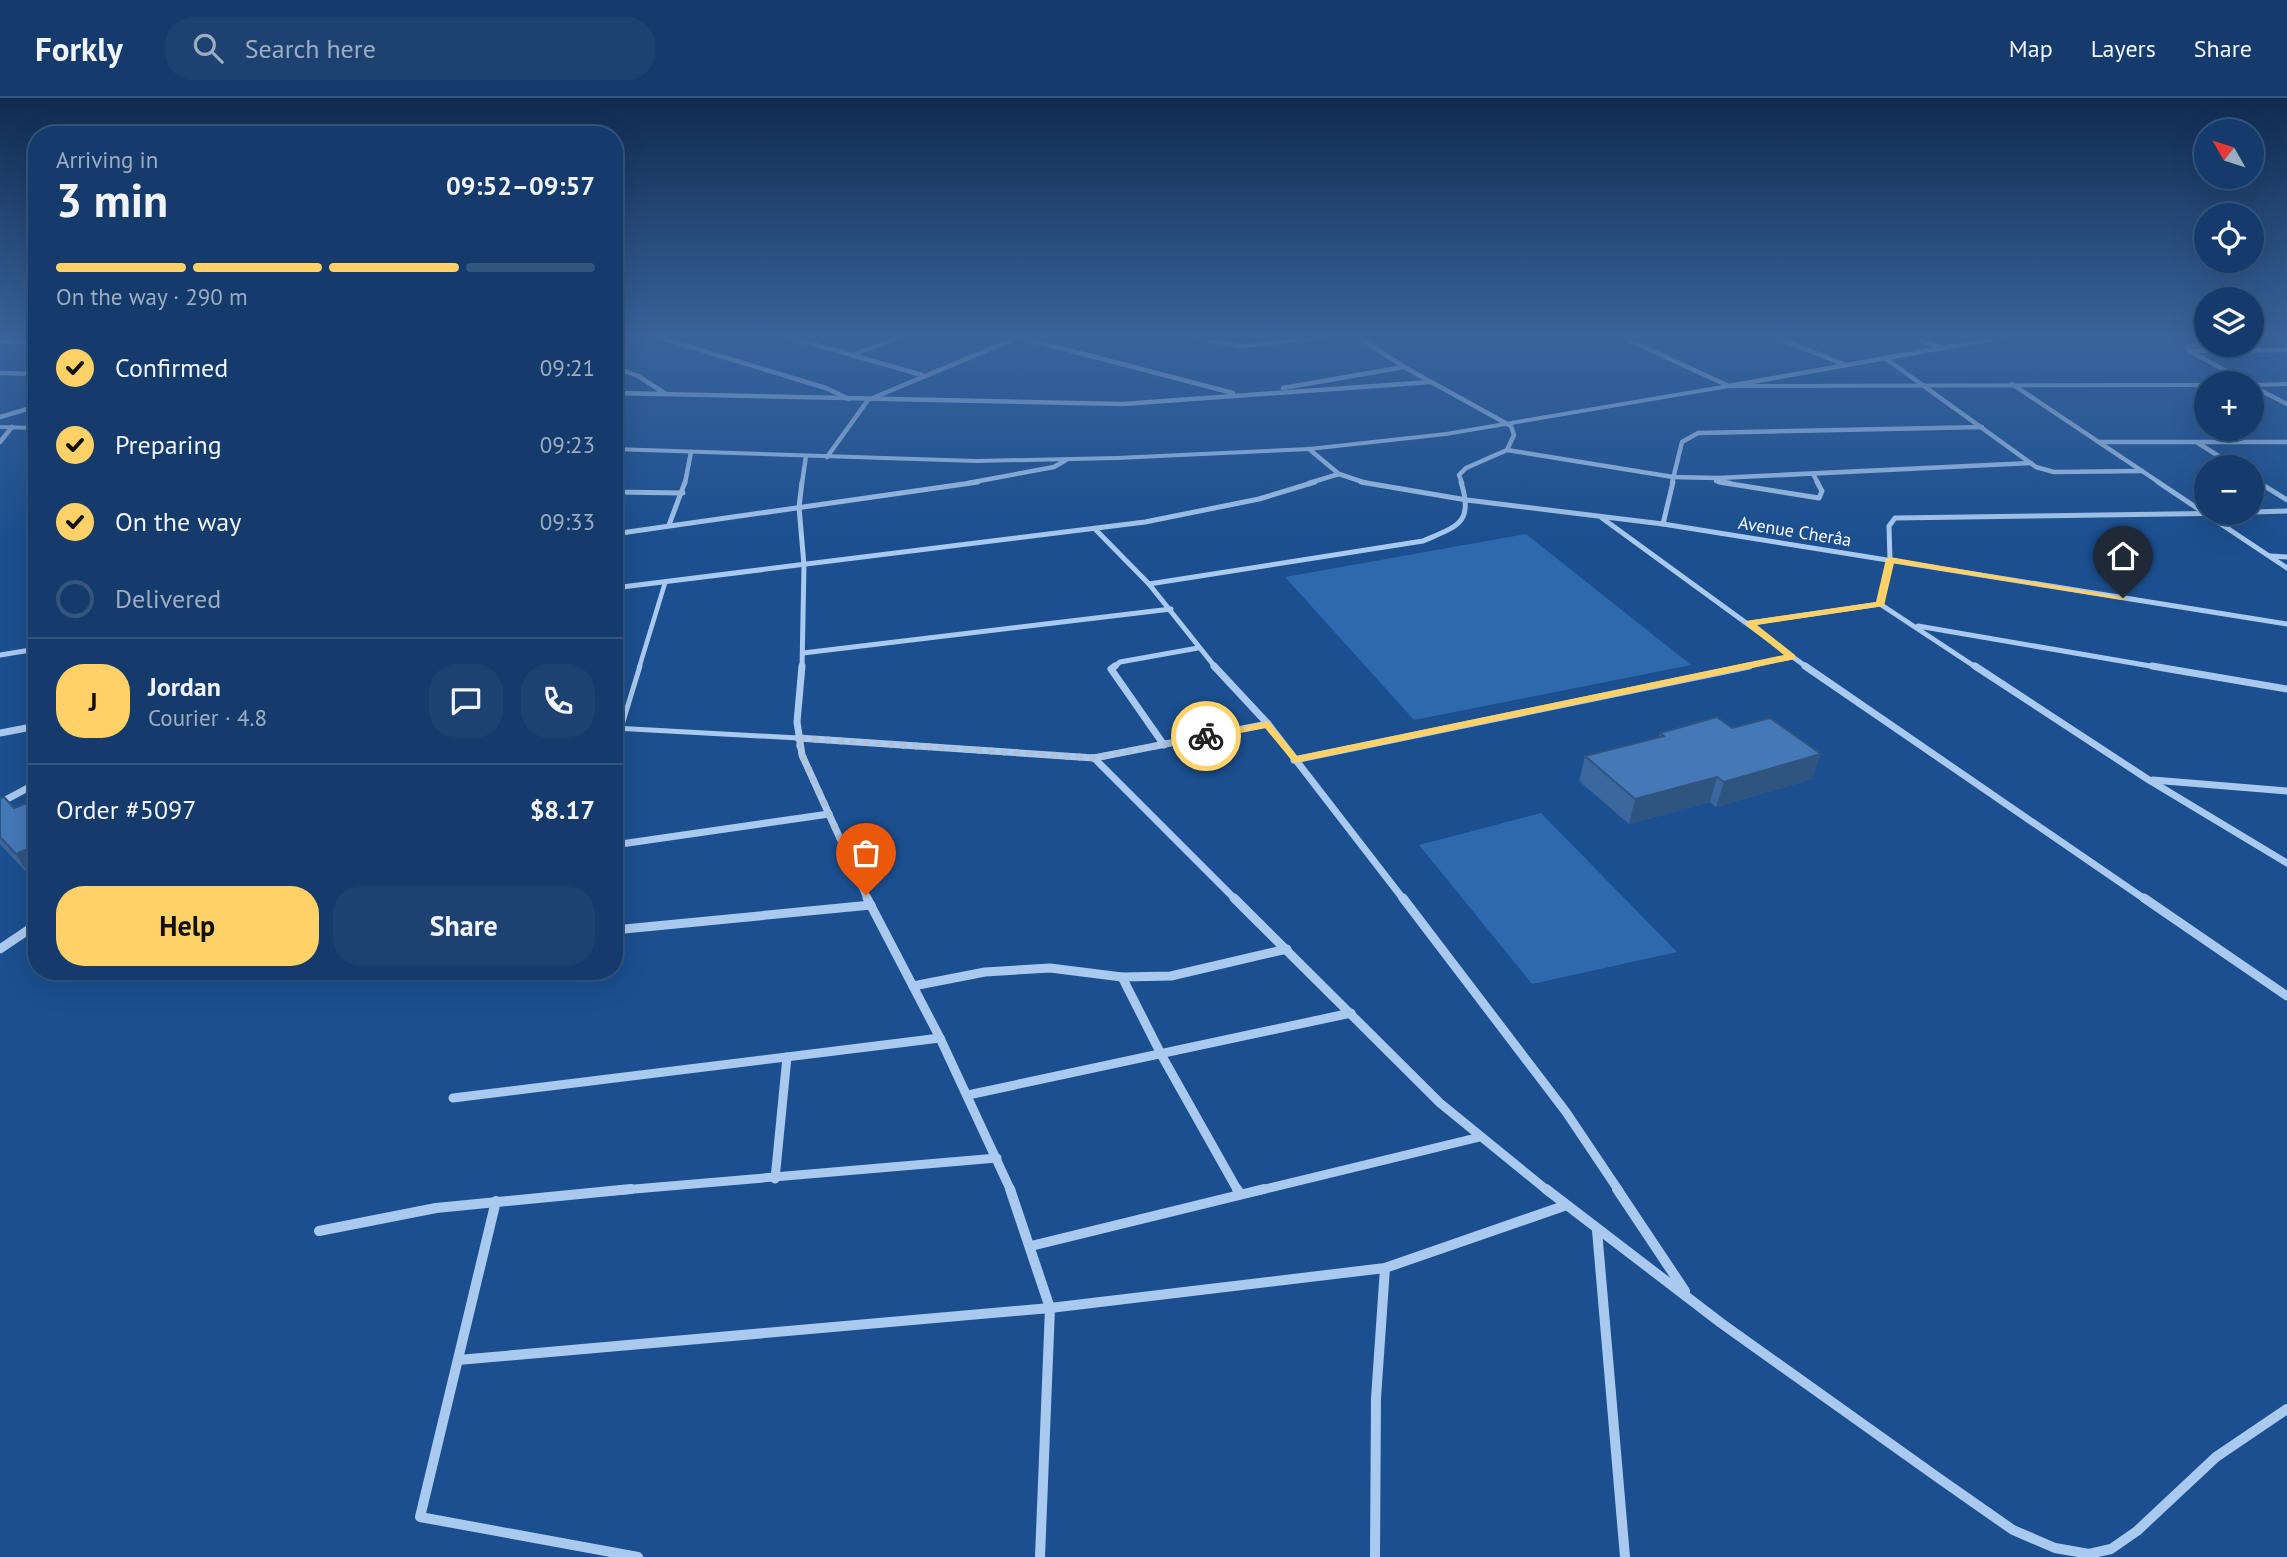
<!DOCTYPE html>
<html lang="en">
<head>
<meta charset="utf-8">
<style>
  body { margin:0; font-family:"PT Sans",sans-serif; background:#1d4271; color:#f1f3f6; height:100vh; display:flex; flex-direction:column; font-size:26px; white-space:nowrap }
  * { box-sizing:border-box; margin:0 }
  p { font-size:23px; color:#9dadc1 }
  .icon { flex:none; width:38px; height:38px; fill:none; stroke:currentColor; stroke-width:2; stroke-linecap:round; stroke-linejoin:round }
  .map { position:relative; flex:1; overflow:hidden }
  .panel { position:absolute; left:28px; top:28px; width:595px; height:854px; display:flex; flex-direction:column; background:#143b6b; border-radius:28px; box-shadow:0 7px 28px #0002,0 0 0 2px #33557e }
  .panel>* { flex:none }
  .needle { width:46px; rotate:309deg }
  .tools { position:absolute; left:2194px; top:21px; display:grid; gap:14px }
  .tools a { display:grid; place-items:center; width:70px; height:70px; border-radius:50%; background:#143b6b; box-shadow:0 7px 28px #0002,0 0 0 2px #33557e; font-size:35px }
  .pin { position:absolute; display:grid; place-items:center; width:60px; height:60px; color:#fff; margin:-72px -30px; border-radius:50% 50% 50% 0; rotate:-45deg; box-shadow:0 0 7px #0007 }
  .pin .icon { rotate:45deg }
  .courier { position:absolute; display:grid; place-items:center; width:70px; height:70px; margin:-35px; border:5px solid #ffd166; border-radius:50%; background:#fff; color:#222; box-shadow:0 2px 9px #0007 }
  .headline em { font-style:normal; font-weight:600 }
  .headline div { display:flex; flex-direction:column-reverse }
  .headline { display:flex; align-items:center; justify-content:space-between; height:119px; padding:0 28px }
  h1 { font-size:46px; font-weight:600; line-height:52px }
  .bar { display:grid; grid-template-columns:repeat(4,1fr); gap:10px 7px; align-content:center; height:84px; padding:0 28px }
  .bar i { height:9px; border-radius:5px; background:#33557e }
  .bar .on { background:#ffd166 }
  .bar p { grid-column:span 4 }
  .line { display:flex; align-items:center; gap:18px; padding:0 28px; border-top:2px solid #33557e }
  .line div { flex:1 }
  .round { display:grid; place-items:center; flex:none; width:74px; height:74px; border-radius:28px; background:#1d4271 }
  ol { padding:0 28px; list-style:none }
  li { display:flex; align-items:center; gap:21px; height:77px }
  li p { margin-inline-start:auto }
  li .icon { padding:7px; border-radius:50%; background:#ffd166; color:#111; stroke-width:4 }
  li:last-child { color:#9dadc1 }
  li i { width:38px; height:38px; border:4px solid #33557e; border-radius:50% }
  .cta { display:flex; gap:14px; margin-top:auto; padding:14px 28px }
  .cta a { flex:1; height:80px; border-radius:28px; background:#ffd166; color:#111; font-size:28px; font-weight:600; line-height:80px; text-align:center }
  .cta a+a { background:#1d4271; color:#f1f3f6 }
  header { display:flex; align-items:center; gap:42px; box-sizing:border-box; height:98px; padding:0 35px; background:#143b6b; border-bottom:2px solid #33557e }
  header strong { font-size:33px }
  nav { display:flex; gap:38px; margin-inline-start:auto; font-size:24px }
  .search { width:490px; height:63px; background:#1d4271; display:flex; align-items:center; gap:18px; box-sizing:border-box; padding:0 24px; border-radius:28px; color:#9dadc1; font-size:26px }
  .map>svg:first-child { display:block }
  .green { fill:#2e69ad }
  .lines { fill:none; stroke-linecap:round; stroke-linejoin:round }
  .service-far1 { stroke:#a9c9ee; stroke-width:4.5 }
  .service { stroke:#a9c9ee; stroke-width:5 }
  .minor-far4 { stroke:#a9c9ee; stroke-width:4.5 }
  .minor-far3 { stroke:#a9c9ee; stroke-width:5 }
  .minor-far2 { stroke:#a9c9ee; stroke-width:7 }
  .minor-far1 { stroke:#a9c9ee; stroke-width:9 }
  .minor { stroke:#a9c9ee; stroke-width:10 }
  .tertiary { fill:#a9c9ee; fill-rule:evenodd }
  .wall { fill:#3a679d }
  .shaded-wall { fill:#305480 }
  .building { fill:#4478b7; stroke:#305480; stroke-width:2 }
  .route { fill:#ffd166 }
  .done { stroke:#afc1d8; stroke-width:7; stroke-dasharray:0 12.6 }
  .labels { text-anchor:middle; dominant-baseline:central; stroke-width:5; stroke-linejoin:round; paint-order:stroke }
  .far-street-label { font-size:18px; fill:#fff; stroke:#1b4f8f }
</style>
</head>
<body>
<header>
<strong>Forkly</strong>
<div class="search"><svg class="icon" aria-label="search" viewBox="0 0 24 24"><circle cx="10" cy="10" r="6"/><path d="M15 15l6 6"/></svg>Search here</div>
<nav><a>Map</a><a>Layers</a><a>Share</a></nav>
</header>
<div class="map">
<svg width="2287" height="1459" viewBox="0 0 2287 1459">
  <rect width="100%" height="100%" fill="#1b4f8f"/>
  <g class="green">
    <path d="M 1526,436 L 1691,567 L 1414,622 L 1285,479 Z"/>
    <path d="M 1541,715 L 1677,854 L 1532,886 L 1419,747 Z"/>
  </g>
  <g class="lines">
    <path class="service-far1" d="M 639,570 L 665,485"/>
    <g class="service">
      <path d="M 614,630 L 798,640"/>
      <path d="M 621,630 L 640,568"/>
    </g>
    <g class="minor-far4">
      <path d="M 654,238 L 826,290 L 849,301"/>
      <path d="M 785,238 L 922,277"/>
      <path d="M 1187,238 L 1242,248 L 1330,238"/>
      <path d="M 1357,238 L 1404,269 L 1511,328 L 1514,337 L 1507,352"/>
      <path d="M 1620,238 L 1729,288 L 2010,238"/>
      <path d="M 1772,238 L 1846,267"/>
      <path d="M 1909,238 L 1942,250"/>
      <path d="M 1018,239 L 1233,295"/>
      <path d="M 614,240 L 622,238"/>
      <path d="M 0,243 L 37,244"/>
      <path d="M 2189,253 L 2287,252"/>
      <path d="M 2189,253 L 2187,248 L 2207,244"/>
      <path d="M 2190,253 L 2248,285"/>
      <path d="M 852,257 L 903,238"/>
      <path d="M 1885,260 L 2036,369 L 2054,374 L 2142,373"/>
      <path d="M 614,269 L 638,278 L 666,296"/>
      <path d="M 0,275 L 37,276"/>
      <path d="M 2012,286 L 2160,385"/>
      <path d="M 2252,288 L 2287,306"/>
      <path d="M 1283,290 L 1404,269"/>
      <path d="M 614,295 L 1123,306 L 1431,284"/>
      <path d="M 0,319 L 37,308"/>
      <path d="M 0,344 L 12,329"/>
      <path d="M 2099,344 L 2287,344"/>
      <path d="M 2198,345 L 2236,369"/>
      <path d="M 1309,351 L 1339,376 L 1366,385"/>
      <path d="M 827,359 L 868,302 L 1021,238"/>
      <path d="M 1813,376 L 1818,385"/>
      <path d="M 2252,380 L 2260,385"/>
      <path d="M 1716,383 L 1730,385"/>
      <path d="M 685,385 L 691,354"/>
      <path d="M 802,385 L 806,358"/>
      <path d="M 968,385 L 1054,369 L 1066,362"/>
      <path d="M 1309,385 L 1339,376"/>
      <path d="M 1462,385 L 1459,377 L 1466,370 L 1507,352 L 1673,379 L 1718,380 L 2031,365"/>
      <path d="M 1672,385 L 1682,344 L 1698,335 L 1982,329"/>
    </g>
    <g class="minor-far3">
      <path d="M 1361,384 L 1467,402 L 1663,426 L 2287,526"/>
      <path d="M 1719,384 L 1819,400 L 1822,393 L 1817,384"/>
      <path d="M 2158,384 L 2287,470"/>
      <path d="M 2258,384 L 2287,402"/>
      <path d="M 614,394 L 683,395"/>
      <path d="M 2252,414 L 2287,413"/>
      <path d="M 1602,420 L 1808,570"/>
      <path d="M 1663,426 L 1673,384"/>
      <path d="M 669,427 L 685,384"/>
      <path d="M 1095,431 L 1149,486 L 1216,570"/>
      <path d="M 614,436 L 978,384"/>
      <path d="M 2270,458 L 2287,459"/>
      <path d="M 1149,486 L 1423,443 C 1458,428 1474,425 1461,384"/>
      <path d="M 614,490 L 1145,424 L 1259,401 L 1315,384"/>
      <path d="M 1750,525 L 1880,506"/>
      <path d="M 1918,528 L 2162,570"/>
      <path d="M 803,555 L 1171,511"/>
      <path d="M 0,557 L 37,551"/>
      <path d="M 802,570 L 804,467 L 799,409 L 802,384"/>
      <path d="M 1113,570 L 1120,564 L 1198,550"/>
      <path d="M 1740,570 L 1792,559"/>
      <path d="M 1977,570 L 1880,506 L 1890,462 L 1889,428 L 1895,420 L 2238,415"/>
    </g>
    <g class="minor-far2">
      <path d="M 802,568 L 797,624 L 802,657 L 868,802"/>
      <path d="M 1115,568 L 1111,571 L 1164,647"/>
      <path d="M 1214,568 L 1268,626 L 1404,802"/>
      <path d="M 1805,568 L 2146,802"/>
      <path d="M 1975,568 L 2149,682 L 2287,765"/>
      <path d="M 2152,568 L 2287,591"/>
      <path d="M 0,635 L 37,628"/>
      <path d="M 798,640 L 1094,660 L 1268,626"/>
      <path d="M 1094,660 L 1236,802"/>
      <path d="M 1294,662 L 1749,568"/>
      <path d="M 2153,682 L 2287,693"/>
      <path d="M 0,705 L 37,685"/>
      <path d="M 614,747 L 829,716"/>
    </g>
    <g class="minor-far1">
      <path d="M 867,800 L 940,940 L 1011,1093"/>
      <path d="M 1234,800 L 1440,1005 L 1548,1093"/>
      <path d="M 1403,800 L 1566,1014 L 1619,1093"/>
      <path d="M 2144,800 L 2287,898"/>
      <path d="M 614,832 L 871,807"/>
      <path d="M 0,851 L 37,826"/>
      <path d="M 431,873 L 443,876 L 453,873"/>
      <path d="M 1122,879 L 1162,958 L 1238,1093"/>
      <path d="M 913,888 L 985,874 L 1050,870 L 1122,879 L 1171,878 L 1287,851"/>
      <path d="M 968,997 L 1351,915"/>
      <path d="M 453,1000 L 940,940"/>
      <path d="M 775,1081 L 787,959"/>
      <path d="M 611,1093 L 997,1060"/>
      <path d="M 1257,1093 L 1480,1039"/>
    </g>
    <g class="minor">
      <path d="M 1010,1091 L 1050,1210 L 1385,1170 L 1564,1108"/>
      <path d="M 1237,1091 L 1240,1096"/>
      <path d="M 1546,1091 L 1721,1225 L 1940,1381 L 2013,1432 L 2055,1450 L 2089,1456 L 2111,1451 L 2137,1433 L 2216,1359 L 2287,1311"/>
      <path d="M 1617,1091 L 1685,1193"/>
      <path d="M 496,1103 L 420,1419 L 638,1459"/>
      <path d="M 1597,1132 L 1625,1459"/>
      <path d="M 319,1133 L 436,1110 L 631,1091"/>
      <path d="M 1031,1148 L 1264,1091"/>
      <path d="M 458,1262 L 1050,1210 L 1040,1459"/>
      <path d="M 1375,1459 L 1376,1300 L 1385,1170"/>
    </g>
    <g class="tertiary">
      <path d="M 2287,284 L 2287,288 L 2252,289 L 2252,285 L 2250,285 Z"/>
      <path d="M 2207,285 L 2209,285 L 2207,285 L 2207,289 L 1729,290 L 1446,338 L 1309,353 L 1117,362 L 976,365 L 614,353 L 614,349 L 976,361 L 1117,358 L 1309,349 L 1446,334 L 1729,286 Z"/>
      <path d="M 0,327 L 37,328 L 37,332 L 0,331 Z"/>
    </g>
  </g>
  <g class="wall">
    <path d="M 1660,635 L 1812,681 L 1716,709 L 1710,704 L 1629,726 L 1579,683 L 1585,658 L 1659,639 Z"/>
    <path d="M 0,700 L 14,710 L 37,701 L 37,772 L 28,776 L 0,746 Z"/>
  </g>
  <g class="shaded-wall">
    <path d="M 1821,656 L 1812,681 L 1716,709 L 1724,684 Z"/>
    <path d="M 1717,679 L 1710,704 L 1629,726 L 1635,701 Z"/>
    <path d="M 37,747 L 37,772 L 28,776 L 16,756 Z"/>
  </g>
  <g class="building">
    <path d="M 1717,619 L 1732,630 L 1770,620 L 1821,656 L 1724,684 L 1717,679 L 1635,701 L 1585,658 L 1664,638 L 1660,635 Z"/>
    <path d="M 4,699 L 14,710 L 37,701 L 37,747 L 16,756 L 0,739 L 0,700 Z"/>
  </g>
  <linearGradient id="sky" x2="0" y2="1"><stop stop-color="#0f2b4f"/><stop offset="0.54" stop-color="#39639b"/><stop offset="1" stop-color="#39639b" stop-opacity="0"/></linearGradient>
  <rect width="2287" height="442" fill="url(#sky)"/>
  <path class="route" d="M 1890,459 L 2127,500 L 2123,502 L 1894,465 L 1884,508 L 1757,527 L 1795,557 L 1795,561 L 1294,665 L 1265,630 L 1206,641 L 1201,638 L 1268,623 L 1297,658 L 1784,557 L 1746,527 L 1746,523 L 1876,504 L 1886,461 Z"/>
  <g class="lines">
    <path class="done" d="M 866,797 L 802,657 L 798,640 L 1094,660 L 1206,638"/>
  </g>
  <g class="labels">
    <g class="far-street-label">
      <text transform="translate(1795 433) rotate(9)">Avenue Cherâa</text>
    </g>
  </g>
</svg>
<div class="tools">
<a><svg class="needle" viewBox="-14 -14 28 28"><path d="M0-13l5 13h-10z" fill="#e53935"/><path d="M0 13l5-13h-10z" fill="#9dadc1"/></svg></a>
<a><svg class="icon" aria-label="locate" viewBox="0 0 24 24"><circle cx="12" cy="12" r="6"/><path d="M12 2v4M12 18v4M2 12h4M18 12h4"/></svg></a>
<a><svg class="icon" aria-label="layers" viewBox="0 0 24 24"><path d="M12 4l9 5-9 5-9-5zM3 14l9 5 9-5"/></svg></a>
<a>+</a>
<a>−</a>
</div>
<div class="pin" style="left:866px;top:797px;background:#ea580c"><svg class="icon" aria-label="bag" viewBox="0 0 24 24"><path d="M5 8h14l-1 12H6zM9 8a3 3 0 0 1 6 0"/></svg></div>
<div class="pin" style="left:2123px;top:500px;background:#1f2937"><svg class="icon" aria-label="home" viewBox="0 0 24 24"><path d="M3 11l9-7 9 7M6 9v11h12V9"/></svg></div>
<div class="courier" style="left:1206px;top:638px"><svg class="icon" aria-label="bike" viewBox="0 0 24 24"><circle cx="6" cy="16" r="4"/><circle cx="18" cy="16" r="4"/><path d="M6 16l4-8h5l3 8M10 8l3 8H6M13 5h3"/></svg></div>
<section class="panel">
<div class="headline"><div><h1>3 min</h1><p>Arriving in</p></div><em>09:52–09:57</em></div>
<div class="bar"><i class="on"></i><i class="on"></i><i class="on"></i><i></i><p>On the way · 290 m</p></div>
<ol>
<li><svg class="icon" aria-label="check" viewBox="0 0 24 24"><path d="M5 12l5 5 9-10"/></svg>Confirmed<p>09:21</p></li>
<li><svg class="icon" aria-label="check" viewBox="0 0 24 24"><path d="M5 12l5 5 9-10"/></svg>Preparing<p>09:23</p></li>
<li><svg class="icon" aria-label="check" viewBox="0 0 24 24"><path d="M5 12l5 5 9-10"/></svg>On the way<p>09:33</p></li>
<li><i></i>Delivered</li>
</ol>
<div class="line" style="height:126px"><b class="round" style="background:#ffd166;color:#111">J</b><div><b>Jordan</b><p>Courier · 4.8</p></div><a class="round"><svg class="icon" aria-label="chat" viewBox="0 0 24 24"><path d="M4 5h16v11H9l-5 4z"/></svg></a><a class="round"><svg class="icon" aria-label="phone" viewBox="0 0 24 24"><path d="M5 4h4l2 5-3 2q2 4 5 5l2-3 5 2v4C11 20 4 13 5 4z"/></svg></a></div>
<div class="line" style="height:91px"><div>Order #5097</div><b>$8.17</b></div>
<div class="cta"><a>Help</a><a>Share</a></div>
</section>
</div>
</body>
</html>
